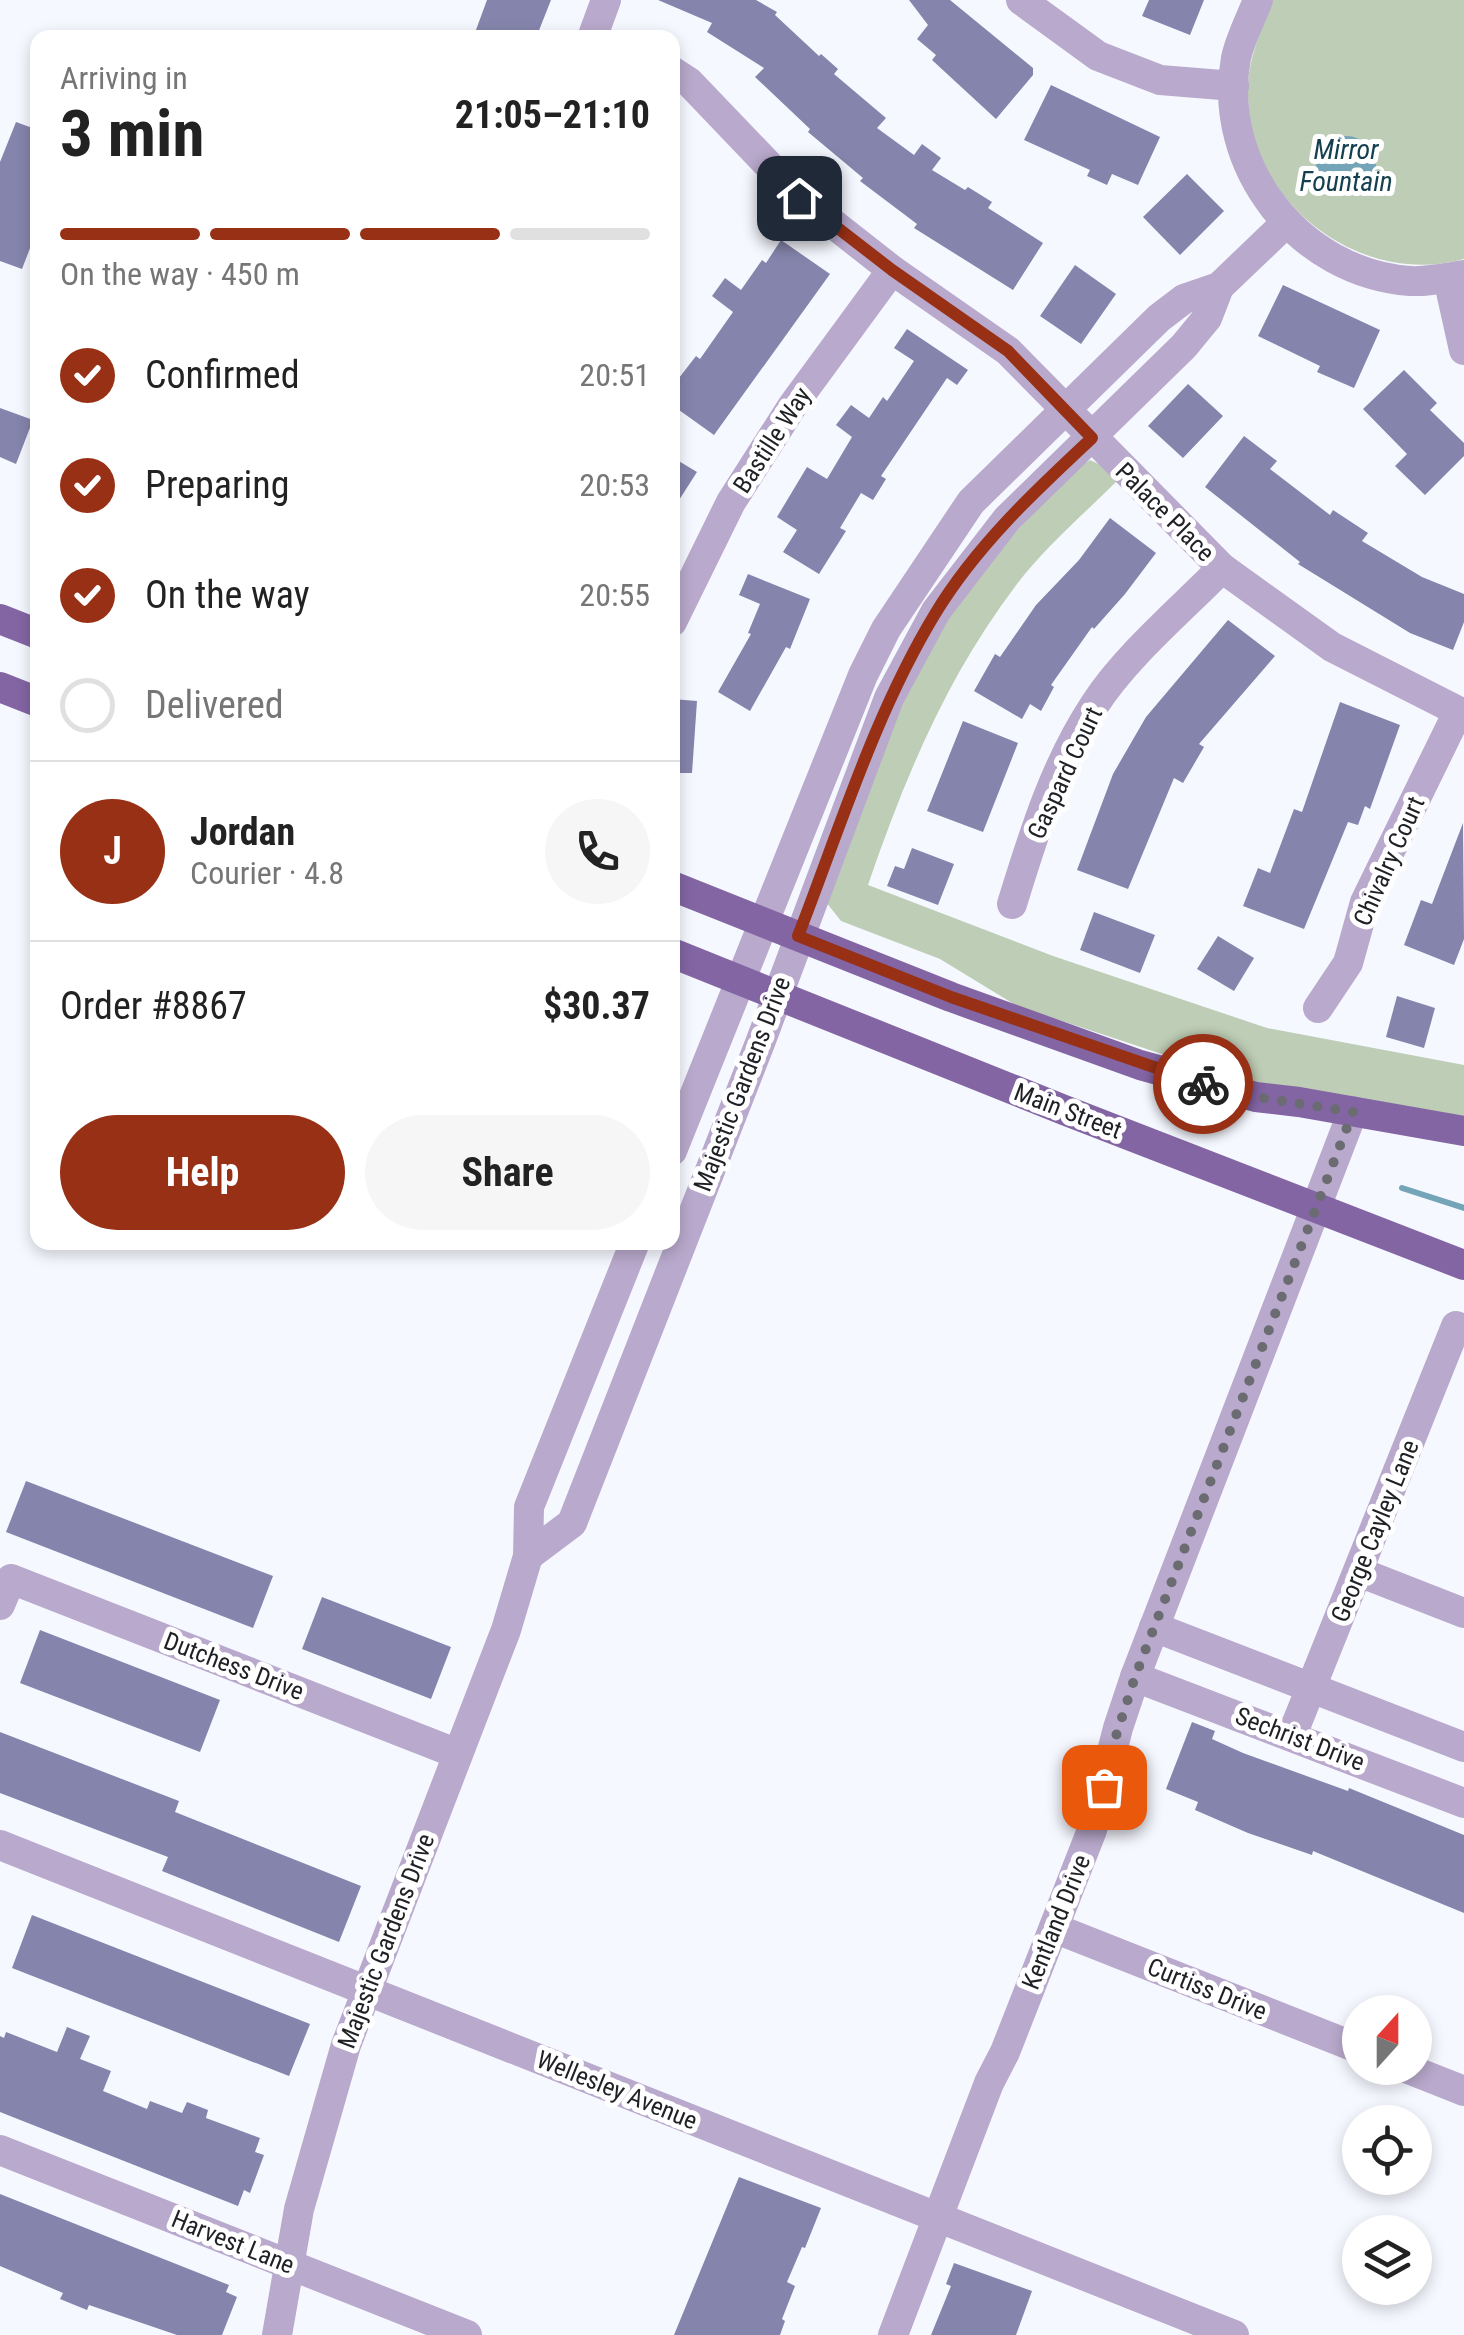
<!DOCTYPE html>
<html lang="en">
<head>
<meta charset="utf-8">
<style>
  body { margin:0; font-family:"Roboto Condensed",sans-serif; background:#f6f6f6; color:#222; height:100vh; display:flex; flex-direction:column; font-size:38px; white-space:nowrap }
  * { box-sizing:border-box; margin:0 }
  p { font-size:32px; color:#767676 }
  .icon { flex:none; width:55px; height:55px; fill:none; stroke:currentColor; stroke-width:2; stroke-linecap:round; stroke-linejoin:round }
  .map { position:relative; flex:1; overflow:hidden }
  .panel { position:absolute; left:30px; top:30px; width:650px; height:1220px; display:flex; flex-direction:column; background:#fff; border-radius:20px; box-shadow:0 5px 15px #0003 }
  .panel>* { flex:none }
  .needle { width:65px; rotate:21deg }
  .fabs { position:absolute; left:1342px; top:1995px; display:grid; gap:20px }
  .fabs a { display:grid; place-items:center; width:90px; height:90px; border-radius:50%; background:#fff; box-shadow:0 5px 15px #0003; font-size:50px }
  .pin { position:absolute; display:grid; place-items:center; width:85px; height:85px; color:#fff; margin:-42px; border-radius:20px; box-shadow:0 5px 15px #0006 }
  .courier { position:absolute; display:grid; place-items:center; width:100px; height:100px; margin:-50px; border:8px solid #983015; border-radius:50%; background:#fff; color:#222; box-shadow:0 2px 12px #0007 }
  .headline em { font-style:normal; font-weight:700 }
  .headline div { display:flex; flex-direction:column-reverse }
  .headline { display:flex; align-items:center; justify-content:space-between; height:170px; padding:0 30px }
  h1 { font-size:65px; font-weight:700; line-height:75px }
  .bar { display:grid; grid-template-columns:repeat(4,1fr); gap:15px 10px; align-content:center; height:120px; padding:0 30px }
  .bar i { height:12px; border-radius:8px; background:#e0e0e0 }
  .bar .current { background:#983015 }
  .bar p { grid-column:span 4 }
  .line { display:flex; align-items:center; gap:25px; padding:0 30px; border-top:2px solid #e0e0e0 }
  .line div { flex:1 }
  .round { display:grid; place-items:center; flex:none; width:105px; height:105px; border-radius:52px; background:#f6f6f6 }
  ol { padding:0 30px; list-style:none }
  li { display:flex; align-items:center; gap:30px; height:110px }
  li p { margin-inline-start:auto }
  li .icon { padding:10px; border-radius:50%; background:#983015; color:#fff; stroke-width:4 }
  li:last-child { color:#767676 }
  li i { width:55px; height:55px; border:5px solid #e0e0e0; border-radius:50% }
  .primary-button { display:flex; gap:20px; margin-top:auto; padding:20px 30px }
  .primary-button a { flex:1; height:115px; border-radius:60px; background:#983015; color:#fff; font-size:40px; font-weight:700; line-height:115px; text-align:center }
  .primary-button a+a { background:#f6f6f6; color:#222 }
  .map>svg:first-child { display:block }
  .green { fill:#becdb5 }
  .water { fill:#73a4b7 }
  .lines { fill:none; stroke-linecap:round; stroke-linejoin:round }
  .stream { stroke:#73a4b7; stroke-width:6 }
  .building { fill:#8584ac }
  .minor { stroke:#b9a9cc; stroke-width:30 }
  .major { stroke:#8365a4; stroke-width:30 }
  .done { stroke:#6a6c71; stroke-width:10; stroke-dasharray:0 18 }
  .route { stroke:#983015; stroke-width:12 }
  .labels { text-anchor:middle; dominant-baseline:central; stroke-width:10; stroke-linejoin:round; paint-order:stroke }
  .street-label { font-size:25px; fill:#1f2024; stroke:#fff }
  .water-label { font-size:28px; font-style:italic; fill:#133f4e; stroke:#fff }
</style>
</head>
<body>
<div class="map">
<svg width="1464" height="2335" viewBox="0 0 1464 2335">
  <rect width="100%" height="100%" fill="#f6f8ff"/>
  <g class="green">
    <path d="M 1273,0 L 1464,0 L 1464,259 C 1362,288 1249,204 1248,96 C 1247,61 1260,32 1273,0 Z"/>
    <path d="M 1090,460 L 1103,466 L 1118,480 C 1084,514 1046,546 1017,584 C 947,676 905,777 868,885 L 1053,956 L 1267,1028 L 1464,1065 L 1464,1123 L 1306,1095 L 1198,1066 L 1017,1006 L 940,959 L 841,921 L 822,897 C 857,810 886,717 935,637 C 974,574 1025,520 1077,468 Z"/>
  </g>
  <circle class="water" cx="1346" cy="166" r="30"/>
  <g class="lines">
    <path class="stream" d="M 1402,1188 L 1464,1208"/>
  </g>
  <g class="building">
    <path d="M 487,0 L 551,0 L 536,38 L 473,38 Z"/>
    <path d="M 658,0 L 756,0 L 777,12 L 775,15 L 819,56 L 821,54 L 838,69 L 834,74 L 886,118 L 877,128 L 914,155 L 922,144 L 941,158 L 932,170 L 965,190 L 968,187 L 992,202 L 988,208 L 1043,243 L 1013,290 L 914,228 L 917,224 L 860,181 L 863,178 L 808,132 L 810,129 L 755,77 L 764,68 L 707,32 L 712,23 Z"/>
    <path d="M 909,0 L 950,0 L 1033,68 L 1033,75 L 996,119 L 932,60 L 936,55 L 917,39 L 928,25 Z"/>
    <path d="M 1149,0 L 1204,0 L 1190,35 L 1142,16 Z"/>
    <path d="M 1051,85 L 1160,137 L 1138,185 L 1112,174 L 1107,185 L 1087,176 L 1090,170 L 1024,140 Z"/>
    <path d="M 16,122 L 38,130 L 38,245 L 32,243 L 22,269 L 0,261 L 0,162 Z"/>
    <path d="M 1187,174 L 1224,211 L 1180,255 L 1143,217 Z"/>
    <path d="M 781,240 L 830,274 L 714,435 L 672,405 L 672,387 L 696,356 L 700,359 L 733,312 L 712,296 L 725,278 L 741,290 L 762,260 L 766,263 Z"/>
    <path d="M 1075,265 L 1116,294 L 1081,344 L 1040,316 Z"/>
    <path d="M 1283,285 L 1380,330 L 1354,388 L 1317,372 L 1320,366 L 1258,336 Z"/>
    <path d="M 907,329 L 968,370 L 957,385 L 947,378 L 881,476 L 886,479 L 873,500 L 861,493 L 840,528 L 846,531 L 819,574 L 783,552 L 797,530 L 777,517 L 807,467 L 827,479 L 852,437 L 836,425 L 851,405 L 869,418 L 883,397 L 887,401 L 914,361 L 894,348 Z"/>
    <path d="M 1404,370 L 1437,403 L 1430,410 L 1464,443 L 1464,456 L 1425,495 L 1395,466 L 1407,454 L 1363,409 Z"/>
    <path d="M 1188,384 L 1223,416 L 1183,458 L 1148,426 Z"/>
    <path d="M 0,408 L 33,420 L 16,464 L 0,457 Z"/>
    <path d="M 1244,436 L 1277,461 L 1270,469 L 1330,515 L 1333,510 L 1368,533 L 1362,541 L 1422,577 L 1464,594 L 1464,622 L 1453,650 L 1410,633 L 1298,564 L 1300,562 L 1205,487 Z"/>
    <path d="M 672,457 L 697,472 L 672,511 Z"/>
    <path d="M 1110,518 L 1156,553 L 1125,594 L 1094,629 L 1092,627 L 1051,685 L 1054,687 L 1041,711 L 1030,704 L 1022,719 L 974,691 L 995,654 L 1000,657 L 1036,605 L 1079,560 Z"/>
    <path d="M 748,574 L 810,599 L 790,649 L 786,647 L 750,711 L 718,692 L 751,634 L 748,633 L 760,604 L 739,595 Z"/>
    <path d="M 1228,620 L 1275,656 L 1199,744 L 1204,747 L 1183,783 L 1174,778 L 1128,889 L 1077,870 L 1113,774 L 1146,717 Z"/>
    <path d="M 672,699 L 697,701 L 692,773 L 676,773 L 677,764 L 672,764 Z"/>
    <path d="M 1340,702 L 1400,725 L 1370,809 L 1365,806 L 1358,825 L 1348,822 L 1304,929 L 1243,906 L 1258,868 L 1270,873 L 1294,809 L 1302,812 Z"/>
    <path d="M 963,721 L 1018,743 L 983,832 L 927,811 Z"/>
    <path d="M 1463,823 L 1464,939 L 1454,965 L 1404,945 L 1421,900 L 1432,904 Z"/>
    <path d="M 912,848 L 954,864 L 938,905 L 887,886 L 895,866 L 904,869 Z"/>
    <path d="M 1094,912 L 1155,935 L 1140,973 L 1080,950 Z"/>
    <path d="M 1218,936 L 1254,958 L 1234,991 L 1197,969 Z"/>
    <path d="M 1397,996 L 1435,1008 L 1424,1048 L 1386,1037 Z"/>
    <path d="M 26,1481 L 273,1576 L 253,1628 L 6,1532 Z"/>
    <path d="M 322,1597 L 451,1647 L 431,1699 L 302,1649 Z"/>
    <path d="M 40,1630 L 220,1700 L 200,1752 L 20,1683 Z"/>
    <path d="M 1192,1722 L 1215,1731 L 1212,1739 L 1243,1753 L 1348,1791 L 1349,1788 L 1464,1835 L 1464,1913 L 1313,1851 L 1312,1855 L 1248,1833 L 1195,1810 L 1198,1802 L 1166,1789 Z"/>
    <path d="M 0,1732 L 179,1801 L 175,1812 L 361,1886 L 339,1942 L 162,1871 L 168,1857 L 0,1793 Z"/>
    <path d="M 32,1915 L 310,2024 L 289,2076 L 12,1968 Z"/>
    <path d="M 67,2027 L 90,2036 L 80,2059 L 111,2071 L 103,2091 L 147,2109 L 150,2101 L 182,2113 L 187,2102 L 208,2110 L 206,2118 L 260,2138 L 255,2152 L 264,2155 L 250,2193 L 244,2190 L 238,2206 L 0,2112 L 0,2036 L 4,2038 L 6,2032 L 57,2052 Z"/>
    <path d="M 739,2177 L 821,2208 L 805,2248 L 802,2247 L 787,2282 L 795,2286 L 782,2319 L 785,2321 L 780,2335 L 674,2335 Z"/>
    <path d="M 0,2194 L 229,2285 L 226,2292 L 237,2297 L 222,2335 L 177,2335 L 89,2305 L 87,2310 L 60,2299 L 63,2293 L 0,2266 Z"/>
    <path d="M 954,2263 L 1032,2291 L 1016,2335 L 931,2335 L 951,2286 L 946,2284 Z"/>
  </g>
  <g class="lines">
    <g class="minor">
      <path d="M 1021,0 L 1098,56 L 1160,80 L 1234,86"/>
      <path d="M 1258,0 C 1251,18 1240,39 1236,58 C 1216,167 1300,273 1410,281 C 1427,282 1447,278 1464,275"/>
      <path d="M 592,38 L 606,0"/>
      <path d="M 672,71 L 689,82 L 799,197 L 892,270 L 1008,351 L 1222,568 L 1332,647 L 1464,714"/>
      <path d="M 1448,278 L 1464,350"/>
      <path d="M 672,622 L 731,502 L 793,405 L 892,270"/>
      <path d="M 1012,904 C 1033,836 1055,764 1095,704 C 1126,656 1182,609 1222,568"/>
      <path d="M 1318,1008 L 1348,963 L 1365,902 L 1458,712"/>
      <path d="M 672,1151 L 863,675 L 886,629 L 971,502 L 1159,318 L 1184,299 L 1219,287 L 1287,222"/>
      <path d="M 528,1556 L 572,1523 L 760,1043 L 889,698 L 936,611 L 1007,519 L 1184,346 L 1207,318 L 1219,287"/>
      <path d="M 1359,1572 L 1464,1613"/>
      <path d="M 0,1605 L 11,1579 L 458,1754"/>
      <path d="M 1154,1627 L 1464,1747"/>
      <path d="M 1135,1677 L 1464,1803"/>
      <path d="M 1292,1735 L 1456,1326 L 1464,1329"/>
      <path d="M 0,1845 L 1234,2335"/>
      <path d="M 1054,1928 L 1360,2049"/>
      <path d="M 1406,2068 L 1464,2091"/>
      <path d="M 0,2150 L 467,2335"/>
      <path d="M 277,2335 L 299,2209 L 346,2045 L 506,1630 L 528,1556 L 529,1507 L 635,1242"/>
      <path d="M 893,2335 L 989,2083 L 1005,2052 L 1092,1830 L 1118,1728 L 1135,1677 L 1353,1111"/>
    </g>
    <g class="major">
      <path d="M 0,619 L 38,634"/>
      <path d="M 0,687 L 38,702"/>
      <path d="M 672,886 L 951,997 L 1140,1065 L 1256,1097 L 1299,1102 L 1464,1131"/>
      <path d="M 672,953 L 1064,1110 L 1464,1265"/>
    </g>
  </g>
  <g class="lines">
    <path class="done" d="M 1104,1787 L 1116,1736 L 1135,1677 L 1353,1112 L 1256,1097 L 1203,1084"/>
    <path class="route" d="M 799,198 L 892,270 L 1008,351 L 1092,438 C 1035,491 976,546 935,614 C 875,713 840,828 798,936 L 951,997 L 1203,1084"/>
  </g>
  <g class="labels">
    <g class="street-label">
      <text transform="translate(772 440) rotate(-57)">Bastille Way</text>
      <text transform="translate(1165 512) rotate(45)">Palace Place</text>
      <text transform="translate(1065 773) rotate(-65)">Gaspard Court</text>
      <text transform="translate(1389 861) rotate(-66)">Chivalry Court</text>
      <text transform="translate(742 1084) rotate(-69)">Majestic Gardens Drive</text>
      <text transform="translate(1068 1111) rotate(21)">Main Street</text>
      <text transform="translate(1375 1531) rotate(-68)">George Cayley Lane</text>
      <text transform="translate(234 1666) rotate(21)">Dutchess Drive</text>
      <text transform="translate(1300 1739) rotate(21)">Sechrist Drive</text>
      <text transform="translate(1056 1922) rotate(-68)">Kentland Drive</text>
      <text transform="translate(386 1941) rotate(-69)">Majestic Gardens Drive</text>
      <text transform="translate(1207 1989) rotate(22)">Curtiss Drive</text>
      <text transform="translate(617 2090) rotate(22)">Wellesley Avenue</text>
      <text transform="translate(233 2242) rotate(22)">Harvest Lane</text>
    </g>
    <g class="water-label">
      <text x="1346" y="149">Mirror<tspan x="1346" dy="32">Fountain</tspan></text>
    </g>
  </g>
</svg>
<div class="fabs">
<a><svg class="needle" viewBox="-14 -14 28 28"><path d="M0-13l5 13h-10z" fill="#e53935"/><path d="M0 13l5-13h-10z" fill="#767676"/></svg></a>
<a><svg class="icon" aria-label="locate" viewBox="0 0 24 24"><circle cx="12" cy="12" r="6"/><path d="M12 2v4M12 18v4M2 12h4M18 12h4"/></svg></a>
<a><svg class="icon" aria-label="layers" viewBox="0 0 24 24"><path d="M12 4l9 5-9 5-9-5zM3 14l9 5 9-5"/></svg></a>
</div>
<div class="pin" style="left:1104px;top:1787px;background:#ea580c"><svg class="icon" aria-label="bag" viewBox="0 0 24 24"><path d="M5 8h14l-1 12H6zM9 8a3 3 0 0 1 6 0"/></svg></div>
<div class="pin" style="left:799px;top:198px;background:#1f2937"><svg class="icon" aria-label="home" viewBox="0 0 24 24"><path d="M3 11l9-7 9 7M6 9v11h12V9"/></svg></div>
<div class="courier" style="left:1203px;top:1084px"><svg class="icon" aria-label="bike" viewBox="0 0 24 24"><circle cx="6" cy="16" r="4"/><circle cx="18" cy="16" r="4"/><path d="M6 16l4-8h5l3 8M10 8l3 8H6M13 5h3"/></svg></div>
<section class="panel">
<div class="headline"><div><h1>3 min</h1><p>Arriving in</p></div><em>21:05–21:10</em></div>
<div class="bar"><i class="current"></i><i class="current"></i><i class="current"></i><i></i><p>On the way · 450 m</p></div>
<ol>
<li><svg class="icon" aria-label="check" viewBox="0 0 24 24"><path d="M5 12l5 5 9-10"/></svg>Confirmed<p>20:51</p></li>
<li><svg class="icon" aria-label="check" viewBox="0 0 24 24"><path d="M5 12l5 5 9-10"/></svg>Preparing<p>20:53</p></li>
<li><svg class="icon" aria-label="check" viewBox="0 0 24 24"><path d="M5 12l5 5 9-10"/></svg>On the way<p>20:55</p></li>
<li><i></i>Delivered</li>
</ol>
<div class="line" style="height:180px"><b class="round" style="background:#983015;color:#fff">J</b><div><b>Jordan</b><p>Courier · 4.8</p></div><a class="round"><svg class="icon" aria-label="phone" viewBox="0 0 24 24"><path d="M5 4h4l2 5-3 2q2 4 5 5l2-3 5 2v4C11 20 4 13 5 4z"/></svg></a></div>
<div class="line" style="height:130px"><div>Order #8867</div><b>$30.37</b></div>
<div class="primary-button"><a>Help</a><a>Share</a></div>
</section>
</div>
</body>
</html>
